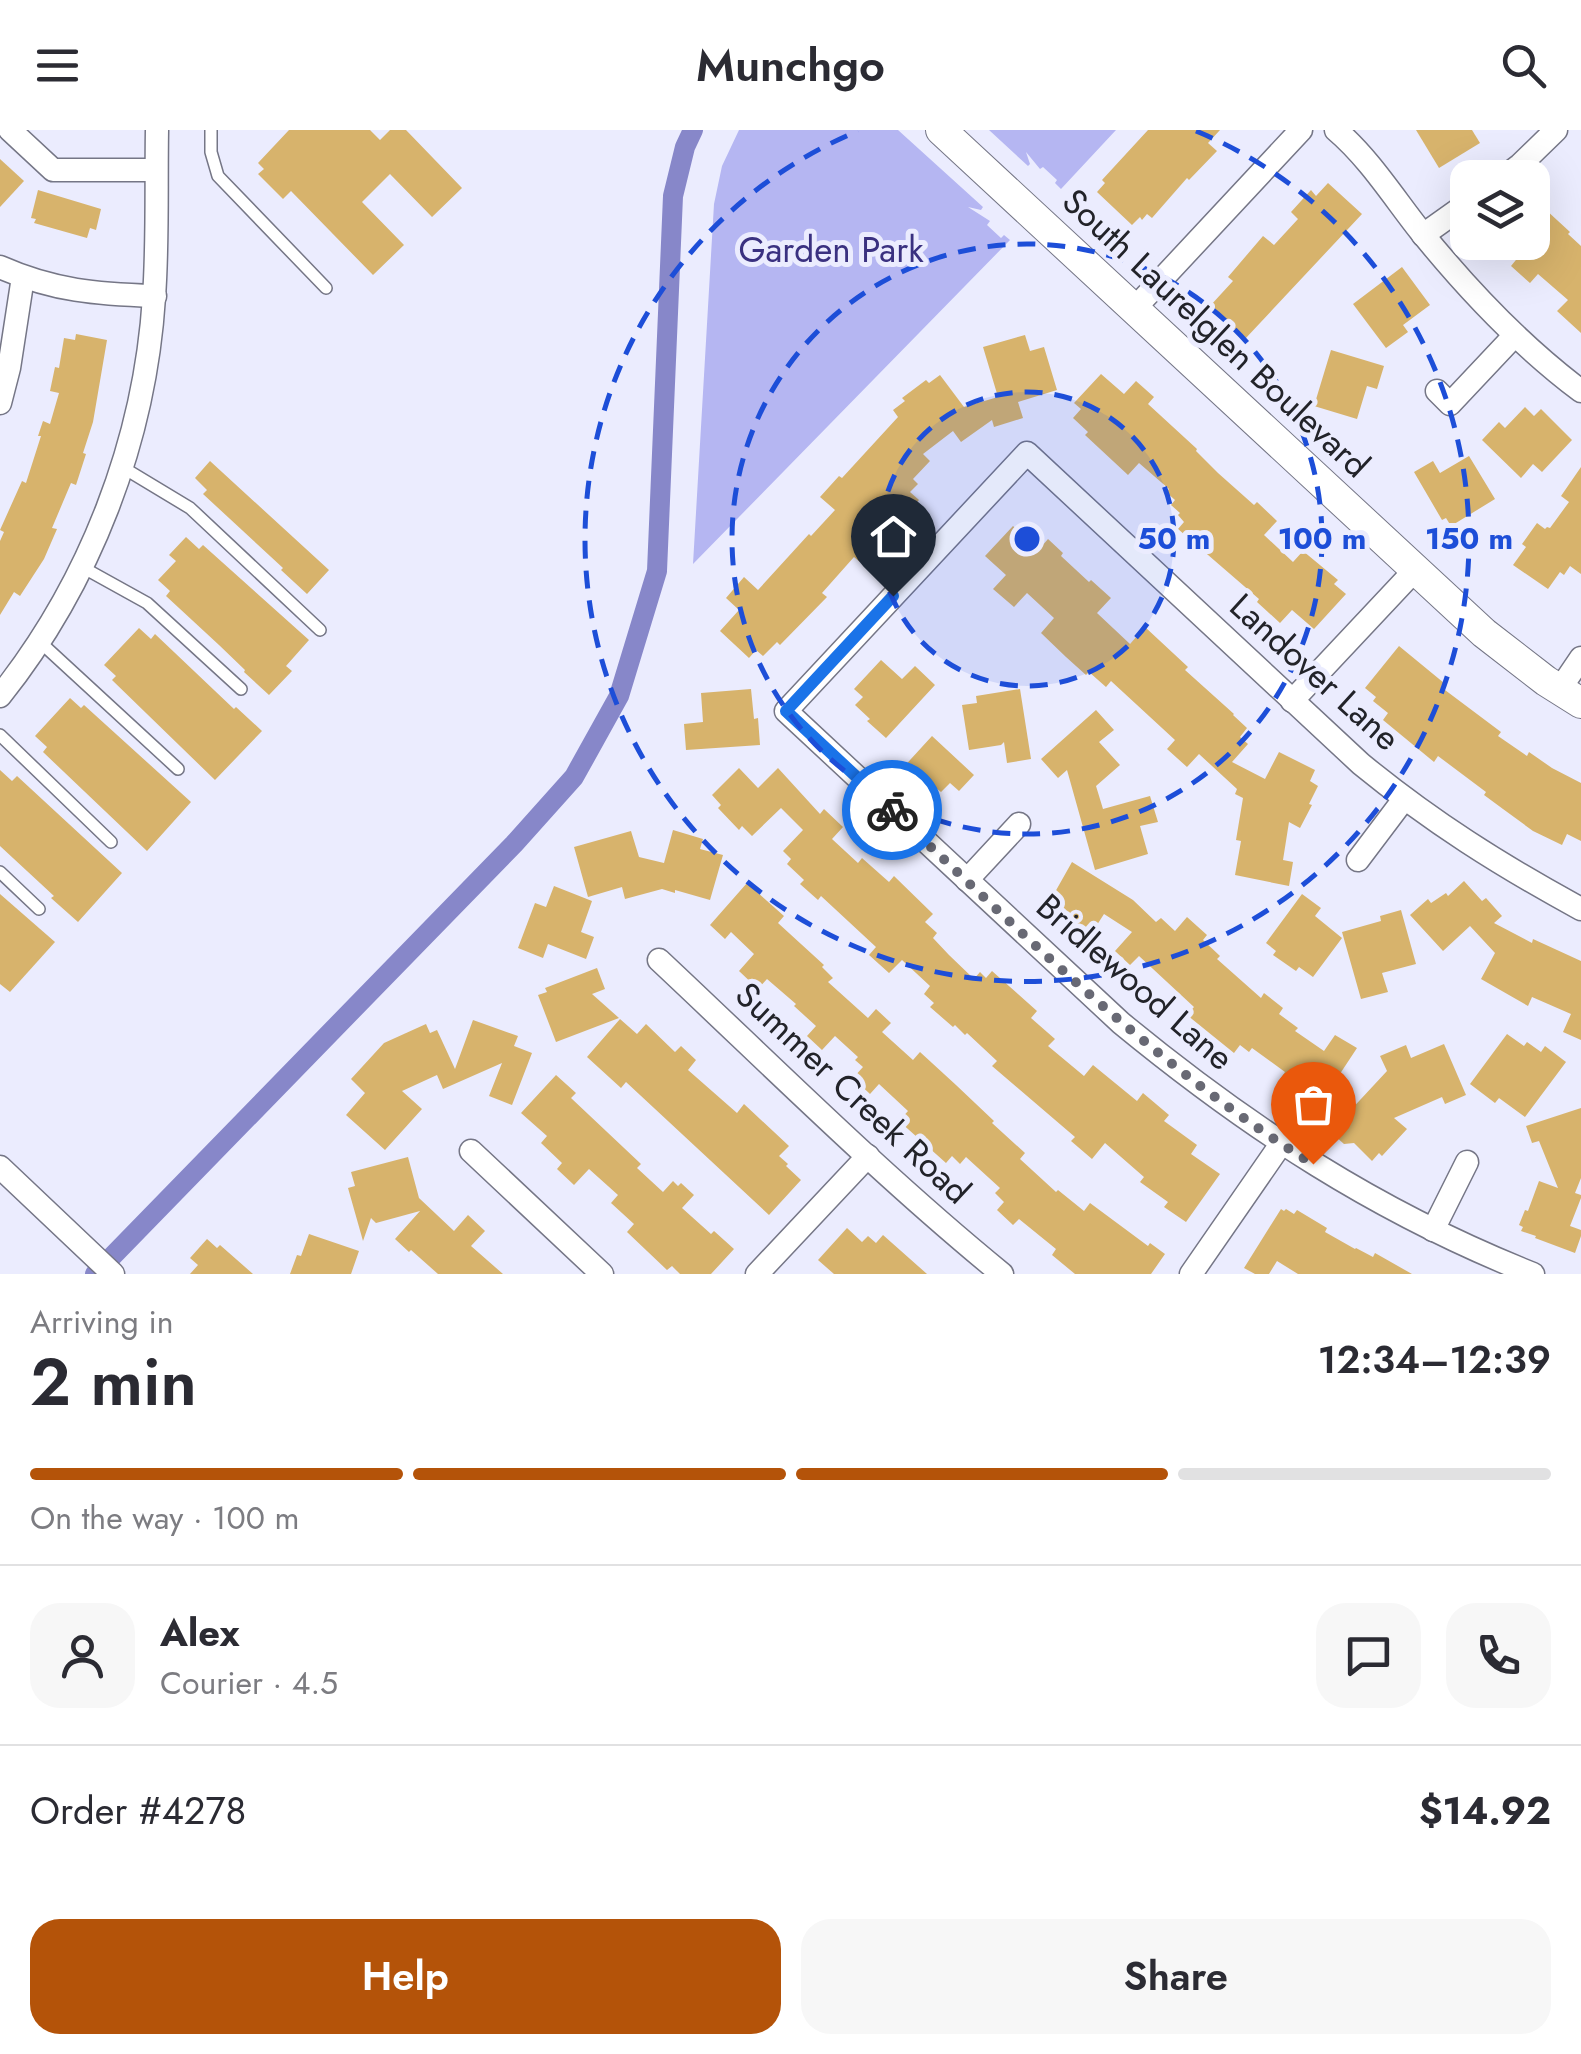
<!DOCTYPE html>
<html lang="en">
<head>
<meta charset="utf-8">
<style>
  body { margin:0; font-family:Jost,sans-serif; background:#f7f7f7; color:#2b2b33; height:100vh; display:flex; flex-direction:column; font-size:38px; white-space:nowrap }
  * { box-sizing:border-box; margin:0 }
  p { font-size:32px; color:#7c7c81 }
  .icon { flex:none; width:55px; height:55px; fill:none; stroke:currentColor; stroke-width:2; stroke-linecap:round; stroke-linejoin:round }
  .map { position:relative; height:1144px; overflow:hidden }
  .drawer { display:flex; flex-direction:column; background:#fff; flex:1 }
  .drawer>* { flex:none }
  .tools { position:absolute; left:1450px; top:30px; display:grid; gap:20px }
  .tools a { display:grid; place-items:center; width:100px; height:100px; border-radius:20px; background:#fff; box-shadow:0 10px 40px #0002; font-size:50px }
  .pin { position:absolute; display:grid; place-items:center; width:85px; height:85px; color:#fff; margin:-102px -42px; border-radius:50% 50% 50% 0; rotate:-45deg; box-shadow:0 0 10px #0007 }
  .pin .icon { rotate:45deg }
  .courier { position:absolute; display:grid; place-items:center; width:100px; height:100px; margin:-50px; border:8px solid #1a73e8; border-radius:50%; background:#fff; color:#222; box-shadow:0 2px 12px #0007 }
  .head em { font-style:normal; font-weight:600 }
  .head div { display:flex; flex-direction:column-reverse }
  .head { display:flex; align-items:center; justify-content:space-between; height:170px; padding:0 30px }
  h1 { font-size:65px; font-weight:600; line-height:75px }
  .bar { display:grid; grid-template-columns:repeat(4,1fr); gap:15px 10px; align-content:center; height:120px; padding:0 30px }
  .bar i { height:12px; border-radius:8px; background:#e1e1e2 }
  .bar .current { background:#b45309 }
  .bar p { grid-column:span 4 }
  .line { display:flex; align-items:center; gap:25px; padding:0 30px; border-top:2px solid #e1e1e2 }
  .line div { flex:1 }
  .round { display:grid; place-items:center; flex:none; width:105px; height:105px; border-radius:30px; background:#f7f7f7 }
  .action { display:flex; gap:20px; margin-top:auto; padding:20px 30px }
  .action a { flex:1; height:115px; border-radius:30px; background:#b45309; color:#fff; font-size:40px; font-weight:600; line-height:115px; text-align:center }
  .action a+a { background:#f7f7f7; color:#2b2b33 }
  header { display:flex; justify-content:space-between; align-items:center; height:130px; padding:0 30px; background:#fff; font-size:45px; font-weight:600 }
  .map>svg:first-child { display:block }
  .green { fill:#b5b6f2 }
  .lines { fill:none; stroke-linecap:round; stroke-linejoin:round }
  .canal { stroke:#8787c9; stroke-width:20 }
  .building { fill:#d7b36c }
  .lane-casing { stroke:#757686; stroke-width:14 }
  .street-casing { stroke:#757686; stroke-width:25 }
  .secondary-casing { stroke:#757686; stroke-width:32 }
  .lane { stroke:#fff; stroke-width:11 }
  .street { stroke:#fff; stroke-width:22 }
  .secondary { stroke:#fff; stroke-width:30 }
  .done { stroke:#686974; stroke-width:10; stroke-dasharray:0 18 }
  .route { stroke:#1a73e8; stroke-width:12 }
  .ring { fill:none; stroke:#1d4ed8; stroke-width:5; stroke-dasharray:18 12 }
  .labels { text-anchor:middle; dominant-baseline:central; stroke-width:10; stroke-linejoin:round; paint-order:stroke }
  .park-label { font-size:35px; fill:#3a3180; stroke:#ebecfe }
  .street-label { font-size:35px; fill:#222329; stroke:#ebecfe }
  .centre { fill:#1d4ed8; stroke:#ebecfe; stroke-width:5 }
  .ring-label { font-size:30px; text-anchor:middle; font-weight:bold; fill:#1d4ed8; stroke:#ebecfe; stroke-width:10; stroke-linejoin:round; paint-order:stroke }
</style>
</head>
<body>
<header><svg class="icon" aria-label="menu" viewBox="0 0 24 24"><path d="M4 6h16M4 12h16M4 18h16"/></svg>Munchgo<svg class="icon" aria-label="search" viewBox="0 0 24 24"><circle cx="10" cy="10" r="6"/><path d="M15 15l6 6"/></svg></header>
<div class="map">
<svg width="1581" height="1144" viewBox="0 0 1581 1144">
  <rect width="100%" height="100%" fill="#ebecfe"/>
  <g class="green">
    <path d="M 739,0 L 898,0 L 983,77 L 981,80 L 968,77 L 990,91 L 987,95 L 1001,108 L 1004,105 L 1010,110 L 693,434 L 714,74 L 722,36 Z"/>
    <path d="M 989,0 L 1116,0 L 1061,59 L 1055,53 L 1057,50 L 1043,37 L 1040,39 L 1026,22 L 1030,34 L 1028,36 Z"/>
  </g>
  <g class="lines">
    <path class="canal" d="M 95,1144 L 514,714 L 574,647 L 619,566 L 657,441 L 673,66 L 685,17 L 693,0"/>
  </g>
  <g class="building">
    <path d="M 289,0 L 370,0 L 380,10 L 390,0 L 406,0 L 462,58 L 432,87 L 390,44 L 362,72 L 404,115 L 373,145 L 291,61 L 283,69 L 258,44 L 264,39 L 258,33 Z"/>
    <path d="M 1148,0 L 1220,0 L 1208,13 L 1217,21 L 1189,50 L 1187,48 L 1152,88 L 1147,84 L 1142,90 L 1140,87 L 1132,95 L 1097,62 L 1105,53 L 1102,50 Z"/>
    <path d="M 1416,0 L 1472,0 L 1480,13 L 1439,38 Z"/>
    <path d="M 0,29 L 24,51 L 0,77 Z"/>
    <path d="M 1328,53 L 1362,84 L 1245,209 L 1210,176 L 1233,151 L 1228,147 L 1263,106 L 1274,115 L 1298,89 L 1291,82 L 1311,60 L 1316,66 Z"/>
    <path d="M 38,60 L 101,79 L 96,100 L 90,98 L 87,108 L 34,93 L 36,89 L 31,88 Z"/>
    <path d="M 1532,67 L 1570,102 L 1568,104 L 1581,116 L 1581,203 L 1557,181 L 1568,170 L 1538,144 L 1530,153 L 1511,136 L 1520,125 L 1507,112 L 1532,112 Z"/>
    <path d="M 1402,137 L 1430,175 L 1403,195 L 1408,202 L 1386,218 L 1353,174 Z"/>
    <path d="M 76,204 L 107,210 L 93,292 L 83,323 L 86,324 L 76,355 L 71,353 L 52,398 L 57,399 L 44,429 L 20,466 L 14,462 L 0,485 L 0,411 L 4,402 L 0,400 L 22,351 L 26,353 L 41,306 L 38,306 L 43,291 L 50,294 L 59,263 L 50,261 L 55,237 L 59,238 L 64,208 L 75,210 Z"/>
    <path d="M 1025,205 L 1030,221 L 1044,217 L 1057,260 L 1018,272 L 1023,288 L 994,297 L 992,290 L 961,312 L 953,301 L 923,324 L 930,331 L 913,349 L 918,354 L 910,362 L 919,370 L 860,432 L 854,427 L 822,463 L 827,467 L 780,515 L 777,512 L 763,526 L 756,520 L 749,528 L 720,501 L 739,480 L 726,468 L 744,447 L 758,460 L 809,404 L 811,406 L 835,380 L 820,367 L 839,346 L 842,348 L 898,287 L 893,280 L 905,271 L 902,268 L 926,250 L 929,253 L 940,245 L 964,277 L 998,267 L 983,217 Z"/>
    <path d="M 1331,220 L 1384,236 L 1377,259 L 1367,256 L 1357,289 L 1314,276 Z"/>
    <path d="M 1101,244 L 1124,264 L 1136,251 L 1154,267 L 1148,274 L 1197,319 L 1196,321 L 1218,343 L 1254,375 L 1257,372 L 1277,391 L 1264,405 L 1293,432 L 1303,421 L 1338,450 L 1334,454 L 1346,464 L 1314,499 L 1292,480 L 1280,493 L 1257,472 L 1259,469 L 1178,399 L 1184,392 L 1178,385 L 1180,383 L 1171,375 L 1175,370 L 1166,362 L 1169,359 L 1139,333 L 1128,345 L 1085,305 L 1088,302 L 1073,288 L 1081,279 L 1074,273 Z"/>
    <path d="M 1525,277 L 1534,286 L 1541,279 L 1572,310 L 1542,342 L 1533,334 L 1521,348 L 1482,310 L 1499,292 L 1505,298 Z"/>
    <path d="M 1469,326 L 1495,369 L 1451,396 L 1446,388 L 1442,390 L 1414,342 L 1433,331 L 1440,343 Z"/>
    <path d="M 210,331 L 329,440 L 307,464 L 281,440 L 283,438 L 203,364 L 207,360 L 195,348 Z"/>
    <path d="M 1581,337 L 1581,444 L 1570,436 L 1564,445 L 1560,442 L 1548,459 L 1513,435 L 1526,417 L 1522,414 L 1537,393 L 1545,399 L 1547,397 L 1550,398 L 1569,372 L 1561,366 Z"/>
    <path d="M 1013,396 L 1022,404 L 1026,400 L 1042,416 L 1048,409 L 1063,423 L 1061,426 L 1089,452 L 1091,450 L 1111,468 L 1097,483 L 1130,514 L 1145,497 L 1188,537 L 1185,540 L 1234,584 L 1233,585 L 1247,598 L 1240,607 L 1248,614 L 1232,632 L 1265,649 L 1279,622 L 1315,640 L 1310,651 L 1318,656 L 1309,674 L 1312,675 L 1300,698 L 1289,692 L 1283,730 L 1293,732 L 1289,756 L 1235,745 L 1241,711 L 1236,710 L 1243,668 L 1235,664 L 1237,659 L 1199,624 L 1187,637 L 1167,619 L 1175,610 L 1111,551 L 1106,557 L 1089,542 L 1086,545 L 1066,527 L 1041,503 L 1054,488 L 1027,463 L 1014,477 L 993,459 L 1006,445 L 985,426 Z"/>
    <path d="M 186,407 L 199,419 L 203,415 L 309,510 L 286,536 L 292,541 L 269,565 L 244,542 L 245,540 L 219,515 L 166,466 L 170,461 L 158,450 L 176,431 L 169,425 Z"/>
    <path d="M 139,498 L 151,509 L 155,504 L 234,579 L 236,577 L 262,601 L 215,650 L 112,550 L 116,546 L 104,535 Z"/>
    <path d="M 1399,516 L 1444,553 L 1441,557 L 1501,602 L 1498,606 L 1527,626 L 1529,622 L 1552,638 L 1581,653 L 1581,711 L 1567,704 L 1562,715 L 1533,701 L 1503,679 L 1484,665 L 1486,662 L 1438,626 L 1434,632 L 1383,590 L 1388,583 L 1373,571 L 1376,567 L 1365,558 Z"/>
    <path d="M 881,530 L 902,549 L 915,536 L 935,555 L 886,608 L 867,591 L 870,589 L 855,575 L 863,567 L 854,559 Z"/>
    <path d="M 751,559 L 754,589 L 758,588 L 760,615 L 686,620 L 684,594 L 703,592 L 701,563 Z"/>
    <path d="M 1020,559 L 1031,629 L 1007,633 L 1004,612 L 1001,615 L 969,620 L 962,575 L 977,573 L 976,566 Z"/>
    <path d="M 70,568 L 81,578 L 84,575 L 191,672 L 147,721 L 43,622 L 47,617 L 35,606 Z"/>
    <path d="M 1096,580 L 1114,600 L 1099,612 L 1120,635 L 1096,656 L 1103,679 L 1150,666 L 1158,692 L 1140,696 L 1148,724 L 1095,740 L 1067,640 L 1058,648 L 1041,629 Z"/>
    <path d="M 932,606 L 974,645 L 959,661 L 950,653 L 941,662 L 936,658 L 929,667 L 900,641 Z"/>
    <path d="M 739,638 L 758,658 L 778,638 L 820,684 L 824,679 L 843,697 L 832,709 L 858,733 L 862,728 L 889,752 L 894,746 L 933,784 L 925,792 L 937,803 L 933,808 L 949,825 L 974,849 L 980,842 L 986,848 L 992,841 L 1037,881 L 1031,888 L 1055,909 L 1048,916 L 1084,946 L 1093,935 L 1137,971 L 1143,963 L 1169,985 L 1164,991 L 1197,1015 L 1191,1024 L 1220,1044 L 1186,1092 L 1164,1077 L 1168,1072 L 1140,1052 L 1144,1047 L 1105,1013 L 1092,1029 L 1071,1011 L 1075,1007 L 992,936 L 997,931 L 967,903 L 965,905 L 955,895 L 953,897 L 930,877 L 934,873 L 924,864 L 930,856 L 902,830 L 889,843 L 869,825 L 876,817 L 821,766 L 818,770 L 800,754 L 804,750 L 787,734 L 791,729 L 783,721 L 803,700 L 781,678 L 752,706 L 742,696 L 739,700 L 718,678 L 721,675 L 712,665 Z"/>
    <path d="M 0,640 L 12,651 L 17,646 L 122,743 L 78,792 L 51,768 L 54,766 L 0,716 Z"/>
    <path d="M 673,700 L 703,709 L 700,719 L 723,725 L 710,770 L 675,760 L 675,763 L 662,759 L 625,769 L 622,757 L 588,767 L 574,717 L 631,701 L 639,727 L 664,733 Z"/>
    <path d="M 1072,732 L 1133,770 L 1156,792 L 1161,788 L 1175,801 L 1187,787 L 1207,805 L 1203,810 L 1220,826 L 1217,829 L 1261,868 L 1264,863 L 1283,878 L 1279,884 L 1298,898 L 1295,901 L 1324,921 L 1335,905 L 1357,918 L 1326,965 L 1347,984 L 1387,941 L 1380,926 L 1406,915 L 1411,928 L 1444,914 L 1466,965 L 1445,974 L 1442,967 L 1394,988 L 1407,999 L 1382,1026 L 1379,1023 L 1372,1031 L 1354,1013 L 1344,1014 L 1324,996 L 1331,989 L 1298,967 L 1300,964 L 1279,951 L 1285,942 L 1252,918 L 1249,922 L 1240,915 L 1234,923 L 1187,885 L 1194,877 L 1139,826 L 1130,835 L 1115,821 L 1132,802 L 1104,784 L 1088,809 L 1054,787 L 1060,777 L 1050,771 Z"/>
    <path d="M 1464,751 L 1482,771 L 1486,768 L 1502,786 L 1494,793 L 1532,813 L 1533,809 L 1581,831 L 1581,910 L 1563,902 L 1571,884 L 1532,867 L 1528,876 L 1481,849 L 1495,823 L 1470,796 L 1443,821 L 1410,785 L 1428,769 L 1431,773 L 1446,763 L 1448,766 Z"/>
    <path d="M 747,753 L 784,786 L 778,793 L 824,835 L 822,837 L 833,848 L 828,852 L 868,888 L 876,879 L 891,893 L 882,902 L 913,930 L 920,922 L 956,955 L 994,991 L 992,993 L 1025,1023 L 1020,1029 L 1056,1062 L 1058,1060 L 1084,1081 L 1090,1073 L 1148,1116 L 1150,1113 L 1165,1124 L 1151,1144 L 1075,1144 L 1052,1125 L 1056,1119 L 1019,1089 L 1013,1095 L 997,1080 L 1004,1072 L 995,1063 L 1000,1058 L 966,1027 L 960,1034 L 952,1026 L 946,1033 L 899,991 L 908,981 L 879,954 L 870,964 L 853,948 L 863,937 L 855,930 L 858,927 L 835,906 L 822,920 L 807,906 L 816,896 L 794,876 L 796,874 L 767,849 L 758,859 L 739,841 L 754,824 L 731,802 L 725,809 L 710,795 Z"/>
    <path d="M 554,756 L 592,771 L 581,802 L 594,807 L 586,829 L 548,814 L 543,828 L 518,818 L 535,773 L 546,777 Z"/>
    <path d="M 0,764 L 55,812 L 10,862 L 0,854 Z"/>
    <path d="M 1302,764 L 1321,778 L 1315,786 L 1342,808 L 1313,847 L 1299,837 L 1296,841 L 1273,825 L 1276,821 L 1266,813 Z"/>
    <path d="M 1401,780 L 1416,834 L 1382,843 L 1388,862 L 1361,869 L 1342,802 L 1381,791 L 1380,786 Z"/>
    <path d="M 597,838 L 605,859 L 592,864 L 619,888 L 556,912 L 538,865 L 547,862 L 545,858 Z"/>
    <path d="M 620,889 L 637,904 L 646,894 L 675,922 L 681,916 L 696,930 L 688,940 L 737,983 L 744,974 L 789,1016 L 779,1026 L 788,1034 L 786,1036 L 801,1050 L 769,1085 L 626,952 L 621,958 L 587,927 Z"/>
    <path d="M 473,890 L 518,906 L 514,916 L 532,923 L 512,975 L 489,966 L 502,933 L 443,959 L 437,945 L 402,961 L 422,979 L 385,1020 L 346,985 L 365,963 L 351,949 L 384,913 L 426,894 L 430,903 L 437,900 L 455,939 Z"/>
    <path d="M 1507,904 L 1524,916 L 1527,912 L 1541,922 L 1545,916 L 1566,932 L 1525,987 L 1499,968 L 1495,973 L 1470,954 Z"/>
    <path d="M 556,945 L 576,963 L 571,968 L 641,1034 L 637,1038 L 663,1062 L 673,1051 L 678,1056 L 681,1053 L 694,1065 L 682,1078 L 711,1104 L 714,1101 L 734,1119 L 711,1144 L 680,1144 L 672,1136 L 667,1140 L 627,1102 L 634,1094 L 611,1073 L 618,1065 L 589,1039 L 574,1055 L 557,1039 L 562,1033 L 541,1013 L 547,1006 L 521,983 Z"/>
    <path d="M 1581,978 L 1581,1048 L 1575,1063 L 1581,1065 L 1581,1068 L 1570,1096 L 1581,1100 L 1581,1106 L 1575,1123 L 1535,1108 L 1536,1106 L 1521,1101 L 1523,1097 L 1519,1095 L 1525,1080 L 1528,1081 L 1539,1051 L 1558,1058 L 1539,1011 L 1532,1013 L 1526,996 Z"/>
    <path d="M 408,1027 L 419,1068 L 454,1101 L 468,1085 L 485,1101 L 471,1116 L 503,1144 L 438,1144 L 411,1120 L 409,1122 L 395,1109 L 420,1081 L 376,1093 L 371,1088 L 363,1111 L 348,1058 L 355,1056 L 351,1042 Z"/>
    <path d="M 1281,1079 L 1284,1081 L 1286,1079 L 1294,1084 L 1297,1080 L 1327,1098 L 1325,1102 L 1355,1119 L 1356,1118 L 1373,1127 L 1375,1123 L 1412,1144 L 1298,1144 L 1277,1131 L 1269,1144 L 1255,1144 L 1244,1138 Z"/>
    <path d="M 847,1098 L 862,1112 L 868,1106 L 876,1113 L 883,1105 L 927,1144 L 834,1144 L 818,1130 Z"/>
    <path d="M 309,1104 L 359,1121 L 351,1144 L 290,1144 L 297,1125 L 301,1126 Z"/>
    <path d="M 207,1109 L 217,1118 L 220,1115 L 253,1144 L 190,1144 L 198,1135 L 190,1128 Z"/>
  </g>
  <g class="lines">
    <g class="lane-casing">
      <g id="lane">
        <path d="M 211,0 L 211,22 L 218,46 L 326,158"/>
        <path d="M 122,337 L 190,378 L 320,500"/>
        <path d="M 82,437 L 147,473 L 241,559"/>
        <path d="M 39,511 L 178,639"/>
        <path d="M 0,605 L 111,712"/>
        <path d="M 0,742 L 39,779"/>
      </g>
    </g>
    <g class="street-casing">
      <g id="street">
        <path d="M 10,0 L 53,40 L 156,40"/>
        <path d="M 1336,0 C 1369,28 1394,68 1421,102 C 1468,160 1521,216 1581,261"/>
        <path d="M 1503,48 L 1520,35 L 1556,0"/>
        <path d="M 1423,105 L 1468,73"/>
        <path d="M 0,137 C 54,161 97,164 155,166"/>
        <path d="M 1135,178 L 1301,0"/>
        <path d="M 1437,261 L 1450,274 L 1515,205"/>
        <path d="M 0,273 L 9,238 L 23,147"/>
        <path d="M 1560,559 L 1581,528"/>
        <path d="M 0,566 C 90,453 145,311 154,167 C 158,112 156,56 157,0"/>
        <path d="M 1292,571 L 1415,440"/>
        <path d="M 1358,730 L 1404,669"/>
        <path d="M 967,750 L 1019,694"/>
        <path d="M 659,830 C 772,936 882,1046 1002,1144"/>
        <path d="M 471,1021 L 602,1144"/>
        <path d="M 0,1037 L 113,1144"/>
        <path d="M 1433,1100 L 1467,1032"/>
        <path d="M 757,1144 L 868,1026"/>
        <path d="M 1191,1144 L 1281,1014"/>
        <path d="M 1533,1144 C 1377,1082 1250,999 1121,893 L 786,581 L 1027,323 L 1361,634 C 1432,692 1500,735 1581,779"/>
      </g>
    </g>
    <g class="secondary-casing">
      <path id="secondary" d="M 941,0 L 1484,503 L 1546,551 L 1581,573"/>
    </g>
    <use href="#lane" class="lane"/>
    <use href="#street" class="street"/>
    <use href="#secondary" class="secondary"/>
  </g>
  <g class="lines">
    <path class="done" d="M 892,680 C 1025,806 1156,937 1313,1034"/>
    <path class="route" d="M 892,680 L 786,581 L 893,466"/>
  </g>
  <circle cx="1027" cy="409" r="147" fill="#1d4ed8" fill-opacity=".12"/>
  <g class="ring">
    <circle cx="1027" cy="409" r="147"/>
    <circle cx="1027" cy="409" r="295"/>
    <path d="M1196 1A442 442 0 1 1 858 1"/>
  </g>
  <g class="labels">
    <g class="park-label">
      <text x="831" y="120">Garden Park</text>
    </g>
    <g class="street-label">
      <text transform="translate(1216 203) rotate(43)">South Laurelglen Boulevard</text>
      <text transform="translate(1315 542) rotate(42)">Landover Lane</text>
      <text transform="translate(1135 852) rotate(41)">Bridlewood Lane</text>
      <text transform="translate(853 963) rotate(43)">Summer Creek Road</text>
    </g>
  </g>
  <circle cx="1027" cy="409" r="15" class="centre"/>
  <g class="ring-label">
    <text x="1174" y="419">50 m</text>
    <text x="1322" y="419">100 m</text>
    <text x="1469" y="419">150 m</text>
  </g>
</svg>
<div class="tools">
<a><svg class="icon" aria-label="layers" viewBox="0 0 24 24"><path d="M12 4l9 5-9 5-9-5zM3 14l9 5 9-5"/></svg></a>
</div>
<div class="pin" style="left:1313px;top:1034px;background:#ea580c"><svg class="icon" aria-label="bag" viewBox="0 0 24 24"><path d="M5 8h14l-1 12H6zM9 8a3 3 0 0 1 6 0"/></svg></div>
<div class="pin" style="left:893px;top:466px;background:#1f2937"><svg class="icon" aria-label="home" viewBox="0 0 24 24"><path d="M3 11l9-7 9 7M6 9v11h12V9"/></svg></div>
<div class="courier" style="left:892px;top:680px"><svg class="icon" aria-label="bike" viewBox="0 0 24 24"><circle cx="6" cy="16" r="4"/><circle cx="18" cy="16" r="4"/><path d="M6 16l4-8h5l3 8M10 8l3 8H6M13 5h3"/></svg></div>
</div>
<section class="drawer">
<div class="head"><div><h1>2 min</h1><p>Arriving in</p></div><em>12:34–12:39</em></div>
<div class="bar"><i class="current"></i><i class="current"></i><i class="current"></i><i></i><p>On the way · 100 m</p></div>
<div class="line" style="height:180px"><a class="round"><svg class="icon" aria-label="person" viewBox="0 0 24 24"><circle cx="12" cy="8" r="4"/><path d="M4 21q1-7 8-7t8 7"/></svg></a><div><b>Alex</b><p>Courier · 4.5</p></div><a class="round"><svg class="icon" aria-label="chat" viewBox="0 0 24 24"><path d="M4 5h16v11H9l-5 4z"/></svg></a><a class="round"><svg class="icon" aria-label="phone" viewBox="0 0 24 24"><path d="M5 4h4l2 5-3 2q2 4 5 5l2-3 5 2v4C11 20 4 13 5 4z"/></svg></a></div>
<div class="line" style="height:130px"><div>Order #4278</div><b>$14.92</b></div>
<div class="action"><a>Help</a><a>Share</a></div>
</section>
</body>
</html>
